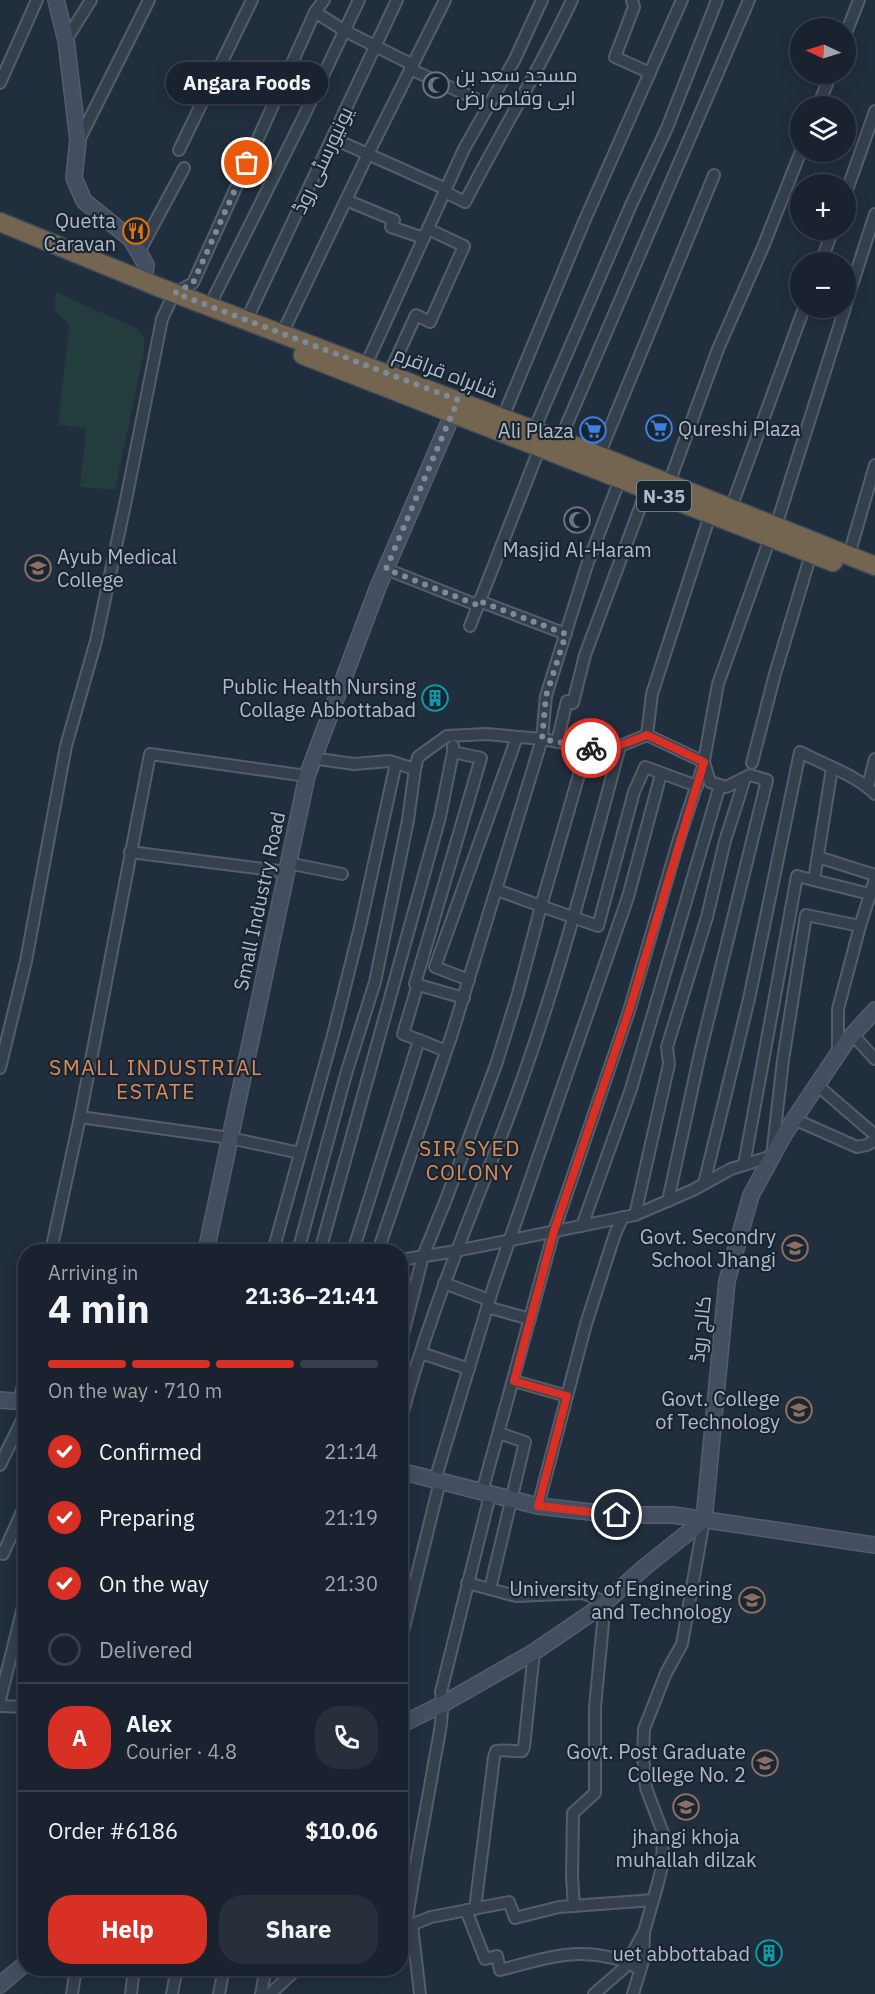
<!DOCTYPE html>
<html lang="en">
<head>
<meta charset="utf-8">
<style>
  body { margin:0; font-family:"IBM Plex Sans",Cairo,sans-serif; background:#262f3a; color:#f1f3f6; height:100vh; display:flex; flex-direction:column; font-size:22px; white-space:nowrap }
  * { box-sizing:border-box; margin:0 }
  p { font-size:20px; color:#9fa4aa }
  .icon { flex:none; width:33px; height:33px; fill:none; stroke:currentColor; stroke-width:2; stroke-linecap:round; stroke-linejoin:round }
  .map { position:relative; flex:1; overflow:hidden }
  .panel { position:absolute; left:18px; top:1244px; width:390px; height:732px; display:flex; flex-direction:column; background:#19222e; border-radius:24px; box-shadow:0 3px 15px #0003,0 0 0 2px #373f4a }
  .panel>* { flex:none }
  .needle { width:39px; rotate:274deg }
  .tools { position:absolute; left:790px; top:18px; display:grid; gap:12px }
  .tools a { display:grid; place-items:center; width:66px; height:66px; border-radius:50%; background:#19222e; box-shadow:0 3px 15px #0003,0 0 0 2px #373f4a; font-size:30px }
  .pin { position:absolute; display:grid; place-items:center; width:51px; height:51px; color:#fff; margin:-26px; border:3px solid #fff; border-radius:50%; box-shadow:0 2px 6px #0007 }
  .courier { position:absolute; display:grid; place-items:center; width:60px; height:60px; margin:-30px; border:4px solid #d93025; border-radius:50%; background:#fff; color:#222; box-shadow:0 2px 8px #0007 }
  .bubble { position:absolute; height:42px; border-radius:21px; background:#19222e; box-shadow:0 3px 15px #0003,0 0 0 2px #373f4a; font-size:20px; font-weight:700; line-height:42px; text-align:center }
  .head em { font-style:normal; font-weight:700 }
  .head div { display:flex; flex-direction:column-reverse }
  .head { display:flex; align-items:center; justify-content:space-between; height:102px; padding:0 30px }
  h1 { font-size:39px; font-weight:700; line-height:45px }
  .bar { display:grid; grid-template-columns:repeat(4,1fr); gap:9px 6px; align-content:center; height:72px; padding:0 30px }
  .bar i { height:8px; border-radius:4px; background:#373f4a }
  .bar .active { background:#d93025 }
  .bar p { grid-column:span 4 }
  .line { display:flex; align-items:center; gap:15px; padding:0 30px; border-top:2px solid #373f4a }
  .line div { flex:1 }
  .round { display:grid; place-items:center; flex:none; width:63px; height:63px; border-radius:24px; background:#262f3a }
  ol { padding:0 30px; list-style:none }
  li { display:flex; align-items:center; gap:18px; height:66px }
  li p { margin-inline-start:auto }
  li .icon { padding:6px; border-radius:50%; background:#d93025; color:#fff; stroke-width:4 }
  li:last-child { color:#9fa4aa }
  li i { width:33px; height:33px; border:3px solid #373f4a; border-radius:50% }
  .button { display:flex; gap:12px; margin-top:auto; padding:12px 30px }
  .button a { flex:1; height:69px; border-radius:24px; background:#d93025; color:#fff; font-size:24px; font-weight:700; line-height:69px; text-align:center }
  .button a+a { background:#262f3a; color:#f1f3f6 }
  .map>svg:first-child { display:block }
  .green { fill:#233c3e }
  .lines { fill:none; stroke-linecap:round; stroke-linejoin:round }
  .street-casing { stroke:#535e6b; stroke-width:14 }
  .secondary-casing { stroke:#535e6b; stroke-width:18 }
  .highway-casing { stroke:#404b58; stroke-width:21 }
  .street { stroke:#35404d; stroke-width:10 }
  .secondary { stroke:#434f61; stroke-width:15 }
  .highway { stroke:#746551; stroke-width:18 }
  .done { stroke:#7e8a98; stroke-width:6; stroke-dasharray:0 10.8 }
  .route { stroke:#d93025; stroke-width:8 }
  .labels { text-anchor:middle; dominant-baseline:central; stroke-width:4.5; stroke-linejoin:round; paint-order:stroke }
  .shield { fill:#1a2532; stroke:#838e9c; stroke-width:1.5 }
  .shield-label { font-size:18px; font-weight:bold; fill:#b0bbc9 }
  .poi-label { font-size:20px; fill:#b0bbc9; stroke:#1a2532; text-anchor:end }
  .street-label { font-size:20px; fill:#b0bbc9; stroke:#1a2532 }
  .neighbourhood-label { font-size:21px; letter-spacing:1.5px; fill:#dd8c58; stroke:#1a2532 }
</style>
</head>
<body>
<div class="map">
<svg width="875" height="1994" viewBox="0 0 875 1994">
  <rect width="100%" height="100%" fill="#212e3d"/>
  <path class="green" d="M 56,292 L 136,328 L 144,338 L 144,352 L 115,490 L 80,487 L 86,428 L 58,425 L 69,326 L 62,317 L 54,310 Z"/>
  <g class="lines">
    <g class="street-casing">
      <g id="street">
        <path d="M 632,0 L 634,7 L 615,57 L 650,73"/>
        <path d="M 315,12 L 345,31 L 413,65"/>
        <path d="M 846,33 L 859,0"/>
        <path d="M 66,40 L 91,0"/>
        <path d="M 410,69 L 489,105"/>
        <path d="M 0,83 L 37,0"/>
        <path d="M 818,106 L 831,74"/>
        <path d="M 332,138 L 446,189"/>
        <path d="M 79,140 L 149,0"/>
        <path d="M 179,150 L 252,0"/>
        <path d="M 445,192 L 465,202 C 500,134 540,69 572,0"/>
        <path d="M 846,193 L 875,111"/>
        <path d="M 346,200 L 394,220 L 391,227 L 424,238"/>
        <path d="M 139,252 L 184,168"/>
        <path d="M 821,262 L 833,230"/>
        <path d="M 175,293 L 193,283 L 315,12 L 324,0"/>
        <path d="M 846,304 L 875,214"/>
        <path d="M 209,307 L 303,118 L 359,0"/>
        <path d="M 246,321 L 397,0"/>
        <path d="M 282,334 L 368,154 L 445,0"/>
        <path d="M 366,365 L 464,149 L 515,59 L 542,0"/>
        <path d="M 389,374 L 416,315 L 430,322 L 464,246 L 428,229"/>
        <path d="M 503,417 L 583,224 L 682,0"/>
        <path d="M 534,430 L 631,205 L 667,128 L 717,0"/>
        <path d="M 560,440 L 749,0"/>
        <path d="M 599,455 L 714,175"/>
        <path d="M 669,483 L 718,349 L 763,247 L 801,151"/>
        <path d="M 731,508 L 804,308"/>
        <path d="M 776,526 L 845,308"/>
        <path d="M 849,555 L 875,465"/>
        <path d="M 386,569 L 477,605"/>
        <path d="M 479,601 L 566,634"/>
        <path d="M 470,626 L 540,447"/>
        <path d="M 647,735 L 652,694 L 710,515"/>
        <path d="M 557,742 L 567,701 L 573,703 L 585,655 L 647,489"/>
        <path d="M 453,746 L 453,752 L 481,758 L 415,984 L 464,998"/>
        <path d="M 312,758 L 354,764 L 389,761 L 415,769 L 418,757 L 447,736 L 486,734 L 542,739 L 598,749 L 620,746 L 647,735 L 704,762 L 710,782 L 726,787 L 750,775 L 767,780 L 700,1053 L 668,1201"/>
        <path d="M 752,763 L 775,674 L 811,554"/>
        <path d="M 868,786 L 875,759"/>
        <path d="M 130,852 L 287,872"/>
        <path d="M 818,857 L 875,875"/>
        <path d="M 288,863 L 342,874"/>
        <path d="M 814,880 L 832,768"/>
        <path d="M 497,890 L 541,906 L 587,747"/>
        <path d="M 469,980 L 435,967 L 517,737"/>
        <path d="M 853,1035 L 875,1059"/>
        <path d="M 419,1040 L 446,1051"/>
        <path d="M 838,1054 L 838,1009 L 860,926 L 875,879"/>
        <path d="M 0,1068 L 26,961 L 66,746 L 96,641 L 127,495 L 162,319 L 169,304"/>
        <path d="M 817,1085 L 875,1135"/>
        <path d="M 80,1117 L 230,1138 L 300,1153"/>
        <path d="M 794,1119 L 857,1147 L 867,1145 L 875,1140"/>
        <path d="M 744,1165 L 797,876 L 870,894"/>
        <path d="M 704,1184 L 749,999 L 800,752 C 824,765 855,774 875,794"/>
        <path d="M 635,1215 L 669,1064 L 667,1047 L 707,917 L 725,841 L 745,778"/>
        <path d="M 582,1226 L 631,1089 L 720,785"/>
        <path d="M 51,1251 L 80,1117 L 150,754 L 307,776"/>
        <path d="M 273,1251 L 333,1035 L 360,927 L 396,763"/>
        <path d="M 298,1251 L 346,1074 L 375,982 L 408,820 L 415,769"/>
        <path d="M 320,1251 L 440,817 L 453,752"/>
        <path d="M 353,1251 L 419,1040 L 403,1034 L 418,984"/>
        <path d="M 378,1251 L 452,1034 L 542,739 L 546,696 L 587,565 L 620,479"/>
        <path d="M 400,1260 L 456,1251 L 635,1215 L 693,1190 L 731,1169 L 772,1156 L 783,1060 L 806,915 L 860,926"/>
        <path d="M 444,1283 L 489,1300"/>
        <path d="M 487,1307 L 530,1319"/>
        <path d="M 400,1346 L 423,1256 L 445,1202 L 496,1065 L 518,994 L 541,906 L 598,926 L 634,792 L 645,767 L 697,786"/>
        <path d="M 421,1353 L 469,1369"/>
        <path d="M 514,1381 L 567,1396"/>
        <path d="M 19,1402 L 26,1372"/>
        <path d="M 400,1423 C 429,1310 477,1204 517,1094 C 558,980 589,863 620,746"/>
        <path d="M 499,1433 L 525,1442 L 490,1589 L 516,1596 L 583,1593 L 605,1602 L 595,1707 L 595,1793 L 573,1813 L 572,1877 L 574,1906"/>
        <path d="M 0,1465 L 26,1412"/>
        <path d="M 435,1480 L 494,1285 L 628,897 L 661,774"/>
        <path d="M 482,1492 L 554,1231 L 629,1011 L 679,839 L 703,766 L 718,684 L 770,538"/>
        <path d="M 538,1506 L 586,1324 L 615,1234 L 623,1217"/>
        <path d="M 0,1552 L 3,1554 L 26,1503"/>
        <path d="M 467,1583 L 490,1589"/>
        <path d="M 400,1644 L 440,1481"/>
        <path d="M 0,1700 L 26,1595"/>
        <path d="M 0,1706 L 26,1707"/>
        <path d="M 475,1909 L 494,1757 L 496,1751 C 505,1749 513,1752 522,1751 L 524,1747 L 534,1652"/>
        <path d="M 466,1910 L 485,1959 L 497,1956 L 500,1970 C 551,1957 590,1942 640,1969"/>
        <path d="M 412,1925 L 420,1994"/>
        <path d="M 406,1927 C 413,1874 424,1822 433,1769 C 437,1744 445,1717 441,1692 L 490,1495"/>
        <path d="M 401,1929 L 431,1917 L 509,1902 L 515,1918 L 559,1907 L 653,1900"/>
        <path d="M 72,1994 L 76,1968"/>
        <path d="M 131,1994 L 134,1968"/>
        <path d="M 172,1994 L 177,1968"/>
        <path d="M 219,1994 L 224,1968"/>
        <path d="M 261,1994 L 266,1968"/>
        <path d="M 270,1994 L 298,1968"/>
        <path d="M 594,1994 L 624,1968 L 644,1932 L 658,1883 L 662,1866 L 663,1833 L 646,1788 L 643,1756 L 644,1729 L 666,1673 L 682,1644 L 704,1520"/>
        <path d="M 633,1994 L 643,1961 L 644,1935"/>
      </g>
    </g>
    <g class="secondary-casing">
      <g id="secondary">
        <path d="M 56,0 L 66,40 L 78,140 L 74,178 L 84,201 L 131,239 L 146,265 L 144,281"/>
        <path d="M 206,1251 L 307,776 L 378,587 L 453,413"/>
        <path d="M 0,1400 L 26,1402"/>
        <path d="M 400,1471 L 538,1506 L 617,1515 L 673,1515 L 875,1545"/>
        <path d="M 704,1520 L 727,1281 L 751,1195 L 785,1133 L 817,1085 L 846,1042 L 875,1010"/>
        <path d="M 400,1725 L 443,1704 L 534,1652 L 600,1607 L 646,1566 L 704,1520"/>
        <path d="M 0,1985 L 26,1963"/>
      </g>
    </g>
    <g class="highway-casing">
      <g id="highway">
        <path d="M 0,222 L 161,288 L 560,440 L 875,566"/>
        <path d="M 303,355 L 833,562"/>
      </g>
    </g>
    <use href="#street" class="street"/>
    <use href="#secondary" class="secondary"/>
    <use href="#highway" class="highway"/>
  </g>
  <g class="lines">
    <path class="done" d="M 247,163 L 193,283 L 175,293 L 458,400 L 386,569 L 477,605 L 479,601 L 566,634 L 546,696 L 542,739 L 591,748"/>
    <path class="route" d="M 591,748 C 611,751 629,742 647,735 L 704,762 L 629,1011 L 554,1231 L 514,1381 L 567,1396 L 538,1506 L 617,1515"/>
  </g>
  <defs>
    <g id="mosque-ring" transform="scale(1.35)"><circle r="9.5" fill="#1a2532" stroke="#6b7280" stroke-width="1.5"/><path d="M3.5-4.9A6 6 0 1 0 3.5 4.9A5 5 0 1 1 3.5-4.9Z" fill="#6b7280"/></g>
    <g id="restaurant-ring" transform="scale(1.35)"><circle r="9.5" fill="#1a2532" stroke="#e8710a" stroke-width="1.5"/><path d="M-5-6h1v4h1v-4h1v4h1v-4h1v5L-1.5 .5V6h-2V.5L-5-1ZM5-6V6H3V1.5H1.5Q1.5-4 5-6Z" fill="#e8710a"/></g>
    <g id="supermarket-ring" transform="scale(1.35)"><circle r="9.5" fill="#1a2532" stroke="#3f7fe0" stroke-width="1.5"/><path d="M-6-5.5h2.5l.6 2H6L4.5 2H-2.5L-4.4-4H-6ZM-1.5 3.2a1.3 1.3 0 1 0 .1 0ZM3 3.2a1.3 1.3 0 1 0 .1 0Z" fill="#3f7fe0"/></g>
    <g id="university-ring" transform="scale(1.35)"><circle r="9.5" fill="#1a2532" stroke="#8d6e63" stroke-width="1.5"/><path d="M0-5L7-2L0 1L-7-2ZM-4 1L0 2.5L4 1V4Q0 6-4 4Z" fill="#8d6e63"/></g>
    <g id="building-ring" transform="scale(1.35)"><circle r="9.5" fill="#1a2532" stroke="#0f9aa8" stroke-width="1.5"/><path d="M-4-6H4V6H1V3H-1V6H-4ZM-2.5-4.3h1.7v1.8h-1.7ZM.8-4.3h1.7v1.8H.8ZM-2.5-1h1.7V.8h-1.7ZM.8-1h1.7V.8H.8Z" fill="#0f9aa8"/></g>
    <g id="school-ring" transform="scale(1.35)"><circle r="9.5" fill="#1a2532" stroke="#8d6e63" stroke-width="1.5"/><path d="M0-5L7-2L0 1L-7-2ZM-4 1L0 2.5L4 1V4Q0 6-4 4Z" fill="#8d6e63"/></g>
  </defs>
  <g fill-rule="evenodd">
    <use href="#mosque-ring" x="436" y="85"/>
    <use href="#restaurant-ring" x="136" y="231"/>
    <use href="#supermarket-ring" x="659" y="428"/>
    <use href="#supermarket-ring" x="593" y="430"/>
    <use href="#mosque-ring" x="577" y="520"/>
    <use href="#university-ring" x="38" y="568"/>
    <use href="#building-ring" x="435" y="698"/>
    <use href="#school-ring" x="795" y="1248"/>
    <use href="#university-ring" x="799" y="1410"/>
    <use href="#university-ring" x="752" y="1600"/>
    <use href="#university-ring" x="765" y="1763"/>
    <use href="#school-ring" x="686" y="1807"/>
    <use href="#building-ring" x="769" y="1953"/>
  </g>
  <g class="labels">
    <rect class="shield" x="637" y="481" width="54" height="30" rx="4.5"/>
    <g class="shield-label">
      <text x="664" y="496">N-35</text>
    </g>
    <g class="poi-label">
      <text x="456" y="74" text-anchor="start">مسجد سعد بن<tspan x="456" dy="23">ابی وقاص رض</tspan></text>
      <text x="116" y="220">Quetta<tspan x="116" dy="23">Caravan</tspan></text>
      <text x="678" y="428" text-anchor="start">Qureshi Plaza</text>
      <text x="574" y="430">Ali Plaza</text>
      <text x="577" y="549" text-anchor="middle">Masjid Al-Haram</text>
      <text x="57" y="556" text-anchor="start">Ayub Medical<tspan x="57" dy="23">College</tspan></text>
      <text x="416" y="686">Public Health Nursing<tspan x="416" dy="23">Collage Abbottabad</tspan></text>
      <text x="776" y="1236">Govt. Secondry<tspan x="776" dy="23">School Jhangi</tspan></text>
      <text x="780" y="1398">Govt. College<tspan x="780" dy="23">of Technology</tspan></text>
      <text x="732" y="1588">University of Engineering<tspan x="732" dy="23">and Technology</tspan></text>
      <text x="746" y="1751">Govt. Post Graduate<tspan x="746" dy="23">College No. 2</tspan></text>
      <text x="686" y="1836" text-anchor="middle">jhangi khoja<tspan x="686" dy="23">muhallah dilzak</tspan></text>
      <text x="750" y="1953">uet abbottabad</text>
    </g>
    <g class="street-label">
      <text transform="translate(322 160) rotate(-65)">یونیورسٹی روڈ</text>
      <text transform="translate(446 372) rotate(21)">شاہراہ قراقرم</text>
      <text transform="translate(259 901) rotate(-78)">Small Industry Road</text>
      <text transform="translate(700 1329) rotate(-84)">کالج روڈ</text>
    </g>
    <g class="neighbourhood-label">
      <text x="156" y="1067">SMALL INDUSTRIAL<tspan x="156" dy="24">ESTATE</tspan></text>
      <text x="470" y="1148">SIR SYED<tspan x="470" dy="24">COLONY</tspan></text>
    </g>
  </g>
</svg>
<div class="tools">
<a><svg class="needle" viewBox="-14 -14 28 28"><path d="M0-13l5 13h-10z" fill="#e53935"/><path d="M0 13l5-13h-10z" fill="#9fa4aa"/></svg></a>
<a><svg class="icon" aria-label="layers" viewBox="0 0 24 24"><path d="M12 4l9 5-9 5-9-5zM3 14l9 5 9-5"/></svg></a>
<a>+</a>
<a>−</a>
</div>
<div class="pin" style="left:247px;top:163px;background:#ea580c"><svg class="icon" aria-label="bag" viewBox="0 0 24 24"><path d="M5 8h14l-1 12H6zM9 8a3 3 0 0 1 6 0"/></svg></div>
<div class="pin" style="left:617px;top:1515px;background:#1f2937"><svg class="icon" aria-label="home" viewBox="0 0 24 24"><path d="M3 11l9-7 9 7M6 9v11h12V9"/></svg></div>
<div class="courier" style="left:591px;top:748px"><svg class="icon" aria-label="bike" viewBox="0 0 24 24"><circle cx="6" cy="16" r="4"/><circle cx="18" cy="16" r="4"/><path d="M6 16l4-8h5l3 8M10 8l3 8H6M13 5h3"/></svg></div>
<div class="bubble" style="left:166px;top:62px;width:162px">Angara Foods</div>
<section class="panel">
<div class="head"><div><h1>4 min</h1><p>Arriving in</p></div><em>21:36–21:41</em></div>
<div class="bar"><i class="active"></i><i class="active"></i><i class="active"></i><i></i><p>On the way · 710 m</p></div>
<ol>
<li><svg class="icon" aria-label="check" viewBox="0 0 24 24"><path d="M5 12l5 5 9-10"/></svg>Confirmed<p>21:14</p></li>
<li><svg class="icon" aria-label="check" viewBox="0 0 24 24"><path d="M5 12l5 5 9-10"/></svg>Preparing<p>21:19</p></li>
<li><svg class="icon" aria-label="check" viewBox="0 0 24 24"><path d="M5 12l5 5 9-10"/></svg>On the way<p>21:30</p></li>
<li><i></i>Delivered</li>
</ol>
<div class="line" style="height:108px"><b class="round" style="background:#d93025;color:#fff">A</b><div><b>Alex</b><p>Courier · 4.8</p></div><a class="round"><svg class="icon" aria-label="phone" viewBox="0 0 24 24"><path d="M5 4h4l2 5-3 2q2 4 5 5l2-3 5 2v4C11 20 4 13 5 4z"/></svg></a></div>
<div class="line" style="height:78px"><div>Order #6186</div><b>$10.06</b></div>
<div class="button"><a>Help</a><a>Share</a></div>
</section>
</div>
</body>
</html>
